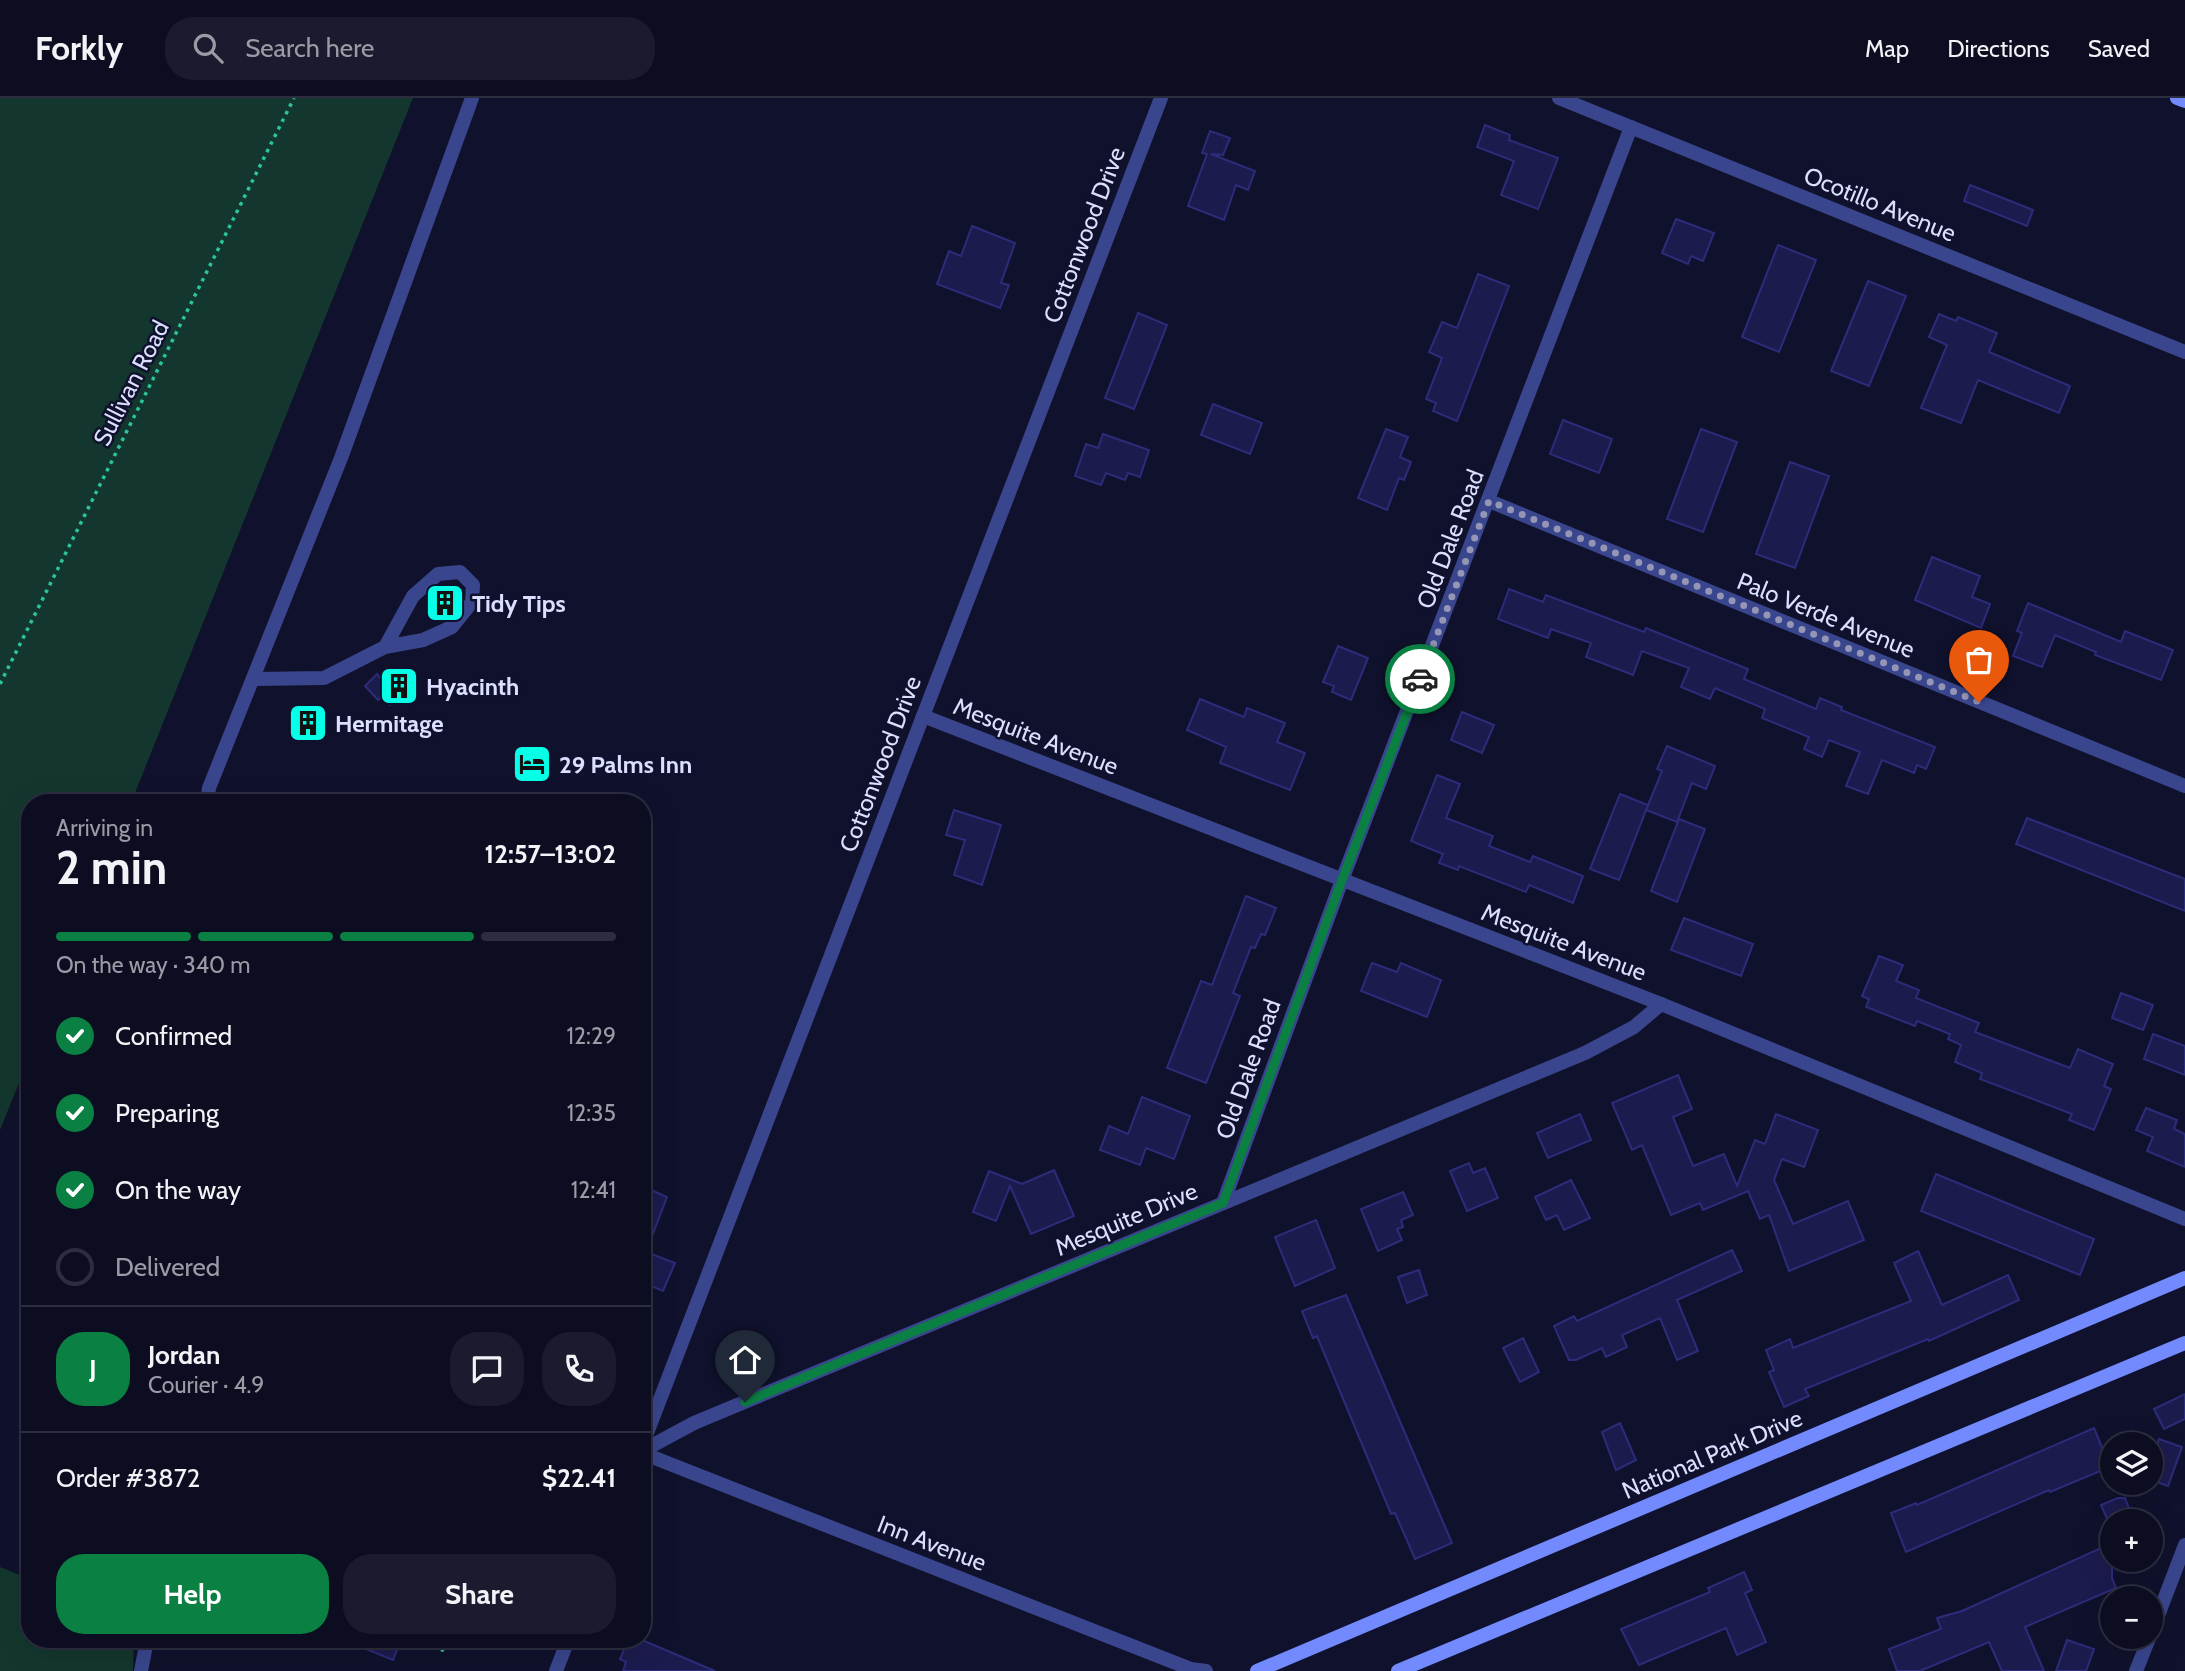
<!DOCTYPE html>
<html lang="en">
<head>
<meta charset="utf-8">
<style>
  body { margin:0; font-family:Cabin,sans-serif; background:#1a1b2e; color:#f1f3f6; height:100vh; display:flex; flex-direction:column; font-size:26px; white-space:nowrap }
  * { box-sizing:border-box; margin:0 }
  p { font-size:23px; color:#9a9ca5 }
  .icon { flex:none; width:38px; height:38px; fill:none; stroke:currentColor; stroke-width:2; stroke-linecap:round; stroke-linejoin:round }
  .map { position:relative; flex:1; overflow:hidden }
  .panel { position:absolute; left:21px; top:696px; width:630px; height:854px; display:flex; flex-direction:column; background:#0c0d21; border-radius:28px; box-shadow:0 7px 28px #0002,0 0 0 2px #2c2d3f }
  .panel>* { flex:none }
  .controls { position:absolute; left:2100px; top:1334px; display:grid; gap:14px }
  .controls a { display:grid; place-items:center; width:63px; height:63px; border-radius:50%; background:#0c0d21; box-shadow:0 7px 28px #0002,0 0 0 2px #2c2d3f; font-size:35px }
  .pin { position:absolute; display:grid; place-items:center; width:60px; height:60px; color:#fff; margin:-72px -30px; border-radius:50% 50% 50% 0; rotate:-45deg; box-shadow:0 0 7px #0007 }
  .pin .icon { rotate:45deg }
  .courier { position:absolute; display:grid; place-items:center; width:70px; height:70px; margin:-35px; border:5px solid #0b8043; border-radius:50%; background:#fff; color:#222; box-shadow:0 2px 9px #0007 }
  .overview em { font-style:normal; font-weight:700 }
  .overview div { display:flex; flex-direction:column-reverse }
  .overview { display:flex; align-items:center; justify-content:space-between; height:119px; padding:0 35px }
  h1 { font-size:46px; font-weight:700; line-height:52px }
  .bar { display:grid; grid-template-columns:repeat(4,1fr); gap:10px 7px; align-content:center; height:84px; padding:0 35px }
  .bar i { height:9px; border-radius:5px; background:#2c2d3f }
  .bar .active { background:#0b8043 }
  .bar p { grid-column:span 4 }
  .line { display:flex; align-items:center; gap:18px; padding:0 35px; border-top:2px solid #2c2d3f }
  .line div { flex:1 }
  .round { display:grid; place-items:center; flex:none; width:74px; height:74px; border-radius:28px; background:#1a1b2e }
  ol { padding:0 35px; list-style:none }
  li { display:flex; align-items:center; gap:21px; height:77px }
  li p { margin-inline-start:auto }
  li .icon { padding:7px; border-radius:50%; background:#0b8043; color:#fff; stroke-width:4 }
  li:last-child { color:#9a9ca5 }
  li i { width:38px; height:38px; border:4px solid #2c2d3f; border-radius:50% }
  .primary-button { display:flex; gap:14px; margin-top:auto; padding:14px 35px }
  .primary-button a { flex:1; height:80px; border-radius:28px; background:#0b8043; color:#fff; font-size:28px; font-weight:700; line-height:80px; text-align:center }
  .primary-button a+a { background:#1a1b2e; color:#f1f3f6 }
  header { display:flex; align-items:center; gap:42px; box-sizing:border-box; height:98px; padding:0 35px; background:#0c0d21; border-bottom:2px solid #2c2d3f }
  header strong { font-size:33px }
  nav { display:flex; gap:38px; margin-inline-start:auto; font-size:24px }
  .search { width:490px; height:63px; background:#1a1b2e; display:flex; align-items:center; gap:18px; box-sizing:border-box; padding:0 24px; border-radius:28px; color:#9a9ca5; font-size:26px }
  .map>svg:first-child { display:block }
  .green { fill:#13372e }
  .building { fill:#1c1b4e; stroke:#2c2c7b; stroke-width:2 }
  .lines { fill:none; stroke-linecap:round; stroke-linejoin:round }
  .path { stroke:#2bc49d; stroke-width:3.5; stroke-dasharray:3.5 5; stroke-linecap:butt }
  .street { stroke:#39468d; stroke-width:14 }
  .secondary { stroke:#738aff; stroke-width:14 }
  .done { stroke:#9596b5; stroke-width:7; stroke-dasharray:0 12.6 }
  .route { stroke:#0b8043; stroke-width:9 }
  .labels { text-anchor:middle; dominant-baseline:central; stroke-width:5; stroke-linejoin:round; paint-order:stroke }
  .street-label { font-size:24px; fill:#dcdeff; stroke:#10112c }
  .poi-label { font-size:24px; font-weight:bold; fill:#dcdeff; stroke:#10112c; text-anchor:start }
</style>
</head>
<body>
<header>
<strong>Forkly</strong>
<div class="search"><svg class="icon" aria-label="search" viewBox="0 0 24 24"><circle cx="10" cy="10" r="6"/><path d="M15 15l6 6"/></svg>Search here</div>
<nav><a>Map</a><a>Directions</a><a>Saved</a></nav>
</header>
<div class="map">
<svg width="2185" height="1573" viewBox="0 0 2185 1573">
  <rect width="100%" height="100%" fill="#10112c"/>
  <g class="green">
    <path d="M 0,0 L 413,0 L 131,705 L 30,705 L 30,958 L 0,1032 Z"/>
    <path d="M 0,1469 L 30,1481 L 30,1542 L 134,1542 L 133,1573 L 0,1573 Z"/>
  </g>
  <g class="building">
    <path d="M 1485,27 L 1510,37 L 1509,42 L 1558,60 L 1538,111 L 1501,97 L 1514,63 L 1477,49 Z"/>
    <path d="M 1210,33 L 1230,40 L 1223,57 L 1211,56 L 1255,73 L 1248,92 L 1236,87 L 1224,122 L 1188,108 L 1207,56 L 1202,55 Z"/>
    <path d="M 1970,87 L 2033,112 L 2027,128 L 1964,103 Z"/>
    <path d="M 1676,121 L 1714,135 L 1703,163 L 1691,158 L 1688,166 L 1662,155 Z"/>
    <path d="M 972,128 L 1015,145 L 1001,185 L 1009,187 L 1000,210 L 937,186 L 949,153 L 961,158 Z"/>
    <path d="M 1778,147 L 1816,162 L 1779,254 L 1742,239 Z"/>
    <path d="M 1478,176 L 1509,188 L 1457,323 L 1433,313 L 1436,305 L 1426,301 L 1442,260 L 1429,254 L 1442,224 L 1457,230 Z"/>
    <path d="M 1868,183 L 1906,198 L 1869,288 L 1831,273 Z"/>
    <path d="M 1138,215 L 1167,227 L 1134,311 L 1105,300 Z"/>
    <path d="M 1939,216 L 1956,223 L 1958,219 L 1997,235 L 1989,254 L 2070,288 L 2059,315 L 1978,282 L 1961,325 L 1921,310 L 1947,247 L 1929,239 Z"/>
    <path d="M 1213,306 L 1262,325 L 1250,356 L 1201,337 Z"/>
    <path d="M 1563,322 L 1612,341 L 1599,375 L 1550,356 Z"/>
    <path d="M 1386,331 L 1408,339 L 1400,359 L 1411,364 L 1404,382 L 1399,380 L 1387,412 L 1358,400 Z"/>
    <path d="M 1701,331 L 1737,344 L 1703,434 L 1667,421 Z"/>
    <path d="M 1103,336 L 1149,352 L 1140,379 L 1128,375 L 1125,382 L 1106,375 L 1101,387 L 1075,378 L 1086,346 L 1098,350 Z"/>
    <path d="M 1790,364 L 1829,378 L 1795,470 L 1756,456 Z"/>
    <path d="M 1932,459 L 1980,478 L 1972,499 L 1990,506 L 1981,530 L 1915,502 Z"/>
    <path d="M 444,487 L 460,504 L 446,521 L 428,502 Z"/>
    <path d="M 1509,491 L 1543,504 L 1546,497 L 1644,534 L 1646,530 L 1748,571 L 1744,581 L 1816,611 L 1820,600 L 1842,609 L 1841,612 L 1935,649 L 1926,671 L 1917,667 L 1914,675 L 1882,662 L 1868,696 L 1846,688 L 1860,654 L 1829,642 L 1822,659 L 1804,651 L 1809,639 L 1762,620 L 1765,611 L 1715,590 L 1710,601 L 1681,589 L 1689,570 L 1642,553 L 1633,577 L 1586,559 L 1591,545 L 1551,531 L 1548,540 L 1498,521 Z"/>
    <path d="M 2028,505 L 2121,544 L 2125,533 L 2173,552 L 2161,582 L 2095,557 L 2096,554 L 2055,537 L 2042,569 L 2013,558 L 2022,535 L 2017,533 Z"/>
    <path d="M 1338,548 L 1368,560 L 1351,602 L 1332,594 L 1334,588 L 1323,584 Z"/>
    <path d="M 402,570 L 415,584 L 390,607 L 382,598 L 378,602 L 365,588 L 377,576 L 385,586 Z"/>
    <path d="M 1200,601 L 1244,619 L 1247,610 L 1285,625 L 1277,644 L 1305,655 L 1290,692 L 1220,665 L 1226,649 L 1187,632 Z"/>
    <path d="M 305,613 L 323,628 L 311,643 L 293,628 Z"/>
    <path d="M 1462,614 L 1494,627 L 1482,655 L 1451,642 Z"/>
    <path d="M 1667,648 L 1715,668 L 1706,691 L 1692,685 L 1677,724 L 1646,712 L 1662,673 L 1657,671 Z"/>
    <path d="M 1437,677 L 1460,686 L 1446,720 L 1493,738 L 1489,748 L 1530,764 L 1533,758 L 1583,778 L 1573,805 L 1529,787 L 1526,794 L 1459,768 L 1458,772 L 1439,765 L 1443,756 L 1411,743 Z"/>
    <path d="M 1620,696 L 1648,707 L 1619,782 L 1590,771 Z"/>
    <path d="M 954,712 L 1001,727 L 982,787 L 954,777 L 965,742 L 946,737 Z"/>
    <path d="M 2027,720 L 2185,781 L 2185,813 L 2016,746 Z"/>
    <path d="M 1679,721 L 1705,731 L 1677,804 L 1651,793 Z"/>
    <path d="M 1246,798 L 1276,810 L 1265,837 L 1261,836 L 1255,850 L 1251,849 L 1233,895 L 1240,898 L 1206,985 L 1167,970 L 1201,883 L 1212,887 Z"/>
    <path d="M 1684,820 L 1753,846 L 1741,878 L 1671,852 Z"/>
    <path d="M 1879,858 L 1903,867 L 1896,883 L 1919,892 L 1916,900 L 1979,925 L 1975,934 L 2070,970 L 2078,951 L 2113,966 L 2104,988 L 2111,991 L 2094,1032 L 2069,1022 L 2072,1016 L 1980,981 L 1982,975 L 1955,964 L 1961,947 L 1948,941 L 1950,936 L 1917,923 L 1915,928 L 1866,909 L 1869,901 L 1862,898 Z"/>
    <path d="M 1372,865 L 1397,874 L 1401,865 L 1441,882 L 1427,919 L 1361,893 Z"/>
    <path d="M 2121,895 L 2153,907 L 2143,932 L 2112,920 Z"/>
    <path d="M 2153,936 L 2185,948 L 2185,977 L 2144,961 Z"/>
    <path d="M 1678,977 L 1692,1011 L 1673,1019 L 1693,1068 L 1724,1056 L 1737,1088 L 1755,1042 L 1765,1046 L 1776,1016 L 1818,1032 L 1804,1069 L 1782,1061 L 1774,1082 L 1793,1126 L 1848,1103 L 1864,1142 L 1789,1173 L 1769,1117 L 1760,1121 L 1748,1093 L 1703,1112 L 1700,1105 L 1671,1117 L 1642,1047 L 1632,1052 L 1612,1005 Z"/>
    <path d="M 1142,999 L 1190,1018 L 1174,1061 L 1146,1050 L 1140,1067 L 1100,1052 L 1109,1028 L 1128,1036 Z"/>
    <path d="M 2146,1010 L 2177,1022 L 2174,1031 L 2185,1036 L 2185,1069 L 2147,1053 L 2153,1039 L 2136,1032 Z"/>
    <path d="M 1580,1016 L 1591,1042 L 1548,1060 L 1537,1035 Z"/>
    <path d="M 1469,1065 L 1473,1075 L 1485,1070 L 1498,1100 L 1467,1113 L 1450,1073 Z"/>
    <path d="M 1054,1072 L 1074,1118 L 1031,1136 L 1010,1088 L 996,1123 L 973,1114 L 989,1073 L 1022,1086 Z"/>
    <path d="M 1936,1076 L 2094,1141 L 2080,1177 L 1921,1113 Z"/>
    <path d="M 1571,1082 L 1590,1120 L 1564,1132 L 1557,1117 L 1546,1122 L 1535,1099 Z"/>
    <path d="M 642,1088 L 667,1099 L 646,1154 L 675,1165 L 663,1193 L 642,1184 Z"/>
    <path d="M 1403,1094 L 1413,1117 L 1401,1122 L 1403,1129 L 1397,1131 L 1402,1142 L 1378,1153 L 1361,1111 Z"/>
    <path d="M 1316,1122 L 1335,1170 L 1295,1188 L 1275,1139 Z"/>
    <path d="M 1732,1152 L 1742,1173 L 1677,1202 L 1698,1253 L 1677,1262 L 1660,1220 L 1622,1237 L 1627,1249 L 1606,1259 L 1602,1250 L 1576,1262 L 1569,1262 L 1554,1228 L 1574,1218 L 1577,1223 Z"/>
    <path d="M 1918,1153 L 1942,1207 L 2008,1177 L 2019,1202 L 1929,1243 L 1928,1241 L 1805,1291 L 1809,1298 L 1784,1309 L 1769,1274 L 1774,1272 L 1766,1252 L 1790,1241 L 1793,1250 L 1911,1203 L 1894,1165 Z"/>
    <path d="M 1419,1172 L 1427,1197 L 1407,1205 L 1398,1179 Z"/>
    <path d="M 1346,1197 L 1452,1445 L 1415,1461 L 1395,1415 L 1391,1416 L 1317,1238 L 1313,1240 L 1302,1213 Z"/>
    <path d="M 1523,1240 L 1539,1274 L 1520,1284 L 1503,1250 Z"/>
    <path d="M 2185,1296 L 2185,1321 L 2164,1331 L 2154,1311 Z"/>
    <path d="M 1620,1325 L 1636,1362 L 1616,1372 L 1602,1334 Z"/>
    <path d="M 2094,1330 L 2110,1369 L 2050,1394 L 2049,1392 L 1906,1454 L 1891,1415 L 1916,1405 L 1917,1407 Z"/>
    <path d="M 2159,1341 L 2182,1349 L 2168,1388 L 2151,1382 L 2151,1364 Z"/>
    <path d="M 2118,1400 L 2125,1400 L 2134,1423 L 2108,1423 L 2101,1407 Z"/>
    <path d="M 2112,1445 L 2112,1480 L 2116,1490 L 2025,1529 L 2044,1573 L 2002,1573 L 1989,1544 L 1920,1573 L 1897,1573 L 1889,1551 L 1941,1531 L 1937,1520 L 1962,1513 Z"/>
    <path d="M 1744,1474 L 1752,1492 L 1745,1495 L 1766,1544 L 1737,1557 L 1726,1530 L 1639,1567 L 1621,1531 L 1710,1494 L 1708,1490 Z"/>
    <path d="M 344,1542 L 401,1542 L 393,1562 Z"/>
    <path d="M 628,1542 L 642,1542 L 715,1573 L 623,1573 L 626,1564 L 620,1561 Z"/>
    <path d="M 2067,1542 L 2094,1551 L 2086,1573 L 2056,1573 Z"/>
  </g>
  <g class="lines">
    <g class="path">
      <path d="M 0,586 L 294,0"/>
      <path d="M 440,1542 L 443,1555"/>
    </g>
    <g class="street">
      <path d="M 1559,0 L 2185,254"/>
      <path d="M 1489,403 L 2185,688"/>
      <path d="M 253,581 L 324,580 L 385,549 L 423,542 L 452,529 L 472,504 L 473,487 L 460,474 L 438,476 L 413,498 L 385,549"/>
      <path d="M 923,618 L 1661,906 L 2185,1121"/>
      <path d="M 207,705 L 209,690 L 341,360 L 472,0"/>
      <path d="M 1223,1105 L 1342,782 L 1631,29"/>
      <path d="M 642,1348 L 1161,0"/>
      <path d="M 642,1353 L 694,1325 L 1585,955 L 1634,929 L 1661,906"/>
      <path d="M 642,1355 L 1191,1571 L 1206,1573"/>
      <path d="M 2151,1536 L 2185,1447"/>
      <path d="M 141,1573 L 147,1542"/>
      <path d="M 556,1573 L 568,1542"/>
      <path d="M 2136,1573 L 2150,1538"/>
    </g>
    <g class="secondary">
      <path d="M 2177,0 L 2185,3"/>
      <path d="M 1257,1573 L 2185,1180"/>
      <path d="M 1398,1573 L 2185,1245"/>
    </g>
  </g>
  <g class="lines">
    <path class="done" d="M 1420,581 L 1489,403 L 1979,604"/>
    <path class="route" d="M 745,1304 L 1223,1105 L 1342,782 L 1420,581"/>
  </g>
  <defs>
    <g id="building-square" transform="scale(2.0125)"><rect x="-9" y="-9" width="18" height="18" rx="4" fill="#08ffe7" stroke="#10112c"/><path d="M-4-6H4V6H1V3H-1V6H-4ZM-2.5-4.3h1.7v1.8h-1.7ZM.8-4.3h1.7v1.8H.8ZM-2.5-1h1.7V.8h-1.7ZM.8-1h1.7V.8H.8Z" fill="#111"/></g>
    <g id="hotel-square" transform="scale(2.0125)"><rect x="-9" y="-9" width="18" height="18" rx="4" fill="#08ffe7" stroke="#10112c"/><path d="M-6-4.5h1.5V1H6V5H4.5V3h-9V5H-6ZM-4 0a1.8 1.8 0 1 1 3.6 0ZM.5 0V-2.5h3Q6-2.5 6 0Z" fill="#111"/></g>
  </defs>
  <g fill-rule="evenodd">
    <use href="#building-square" x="445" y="505"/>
    <use href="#building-square" x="399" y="588"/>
    <use href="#building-square" x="308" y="625"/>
    <use href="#hotel-square" x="532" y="666"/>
  </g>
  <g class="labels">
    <g class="street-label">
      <text transform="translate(1880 106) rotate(22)">Ocotillo Avenue</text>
      <text transform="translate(1084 137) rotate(-69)">Cottonwood Drive</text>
      <text transform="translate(131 285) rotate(-63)">Sullivan Road</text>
      <text transform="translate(1450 441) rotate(-69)">Old Dale Road</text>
      <text transform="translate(1826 517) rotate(22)">Palo Verde Avenue</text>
      <text transform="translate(1036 638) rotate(21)">Mesquite Avenue</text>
      <text transform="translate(880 666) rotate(-69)">Cottonwood Drive</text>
      <text transform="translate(1564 844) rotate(21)">Mesquite Avenue</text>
      <text transform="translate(1248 971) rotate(-70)">Old Dale Road</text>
      <text transform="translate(1126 1121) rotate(-23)">Mesquite Drive</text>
      <text transform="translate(1712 1356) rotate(-23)">National Park Drive</text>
      <text transform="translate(932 1445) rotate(21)">Inn Avenue</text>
    </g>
    <g class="poi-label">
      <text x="472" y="505">Tidy Tips</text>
      <text x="426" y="588">Hyacinth</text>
      <text x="335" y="625">Hermitage</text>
      <text x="559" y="666">29 Palms Inn</text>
    </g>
  </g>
</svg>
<div class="controls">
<a><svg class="icon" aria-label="layers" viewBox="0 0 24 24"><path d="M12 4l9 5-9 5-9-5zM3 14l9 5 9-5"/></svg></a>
<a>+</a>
<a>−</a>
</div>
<div class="pin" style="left:1979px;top:604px;background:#ea580c"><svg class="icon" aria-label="bag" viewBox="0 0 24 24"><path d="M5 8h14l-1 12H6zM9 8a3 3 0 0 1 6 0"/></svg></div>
<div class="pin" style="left:745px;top:1304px;background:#1f2937"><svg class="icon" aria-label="home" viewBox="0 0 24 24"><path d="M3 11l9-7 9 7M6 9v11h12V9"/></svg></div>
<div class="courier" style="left:1420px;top:581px"><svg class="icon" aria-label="car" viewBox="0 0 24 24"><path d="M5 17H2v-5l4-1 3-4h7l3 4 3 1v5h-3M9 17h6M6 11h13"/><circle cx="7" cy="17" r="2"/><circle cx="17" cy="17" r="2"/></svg></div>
<section class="panel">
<div class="overview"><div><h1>2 min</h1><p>Arriving in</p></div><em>12:57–13:02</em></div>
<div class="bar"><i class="active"></i><i class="active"></i><i class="active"></i><i></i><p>On the way · 340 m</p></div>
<ol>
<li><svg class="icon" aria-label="check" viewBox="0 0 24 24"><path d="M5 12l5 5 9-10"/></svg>Confirmed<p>12:29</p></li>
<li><svg class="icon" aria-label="check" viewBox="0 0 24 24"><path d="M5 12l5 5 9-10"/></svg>Preparing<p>12:35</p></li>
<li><svg class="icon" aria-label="check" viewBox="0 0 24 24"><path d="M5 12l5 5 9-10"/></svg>On the way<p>12:41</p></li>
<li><i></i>Delivered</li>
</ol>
<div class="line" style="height:126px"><b class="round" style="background:#0b8043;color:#fff">J</b><div><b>Jordan</b><p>Courier · 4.9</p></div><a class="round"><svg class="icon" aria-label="chat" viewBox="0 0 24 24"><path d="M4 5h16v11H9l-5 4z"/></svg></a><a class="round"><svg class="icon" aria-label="phone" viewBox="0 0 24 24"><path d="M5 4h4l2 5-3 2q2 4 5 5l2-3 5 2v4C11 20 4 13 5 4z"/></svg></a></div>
<div class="line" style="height:91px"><div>Order #3872</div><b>$22.41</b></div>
<div class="primary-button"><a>Help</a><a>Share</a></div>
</section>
</div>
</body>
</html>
